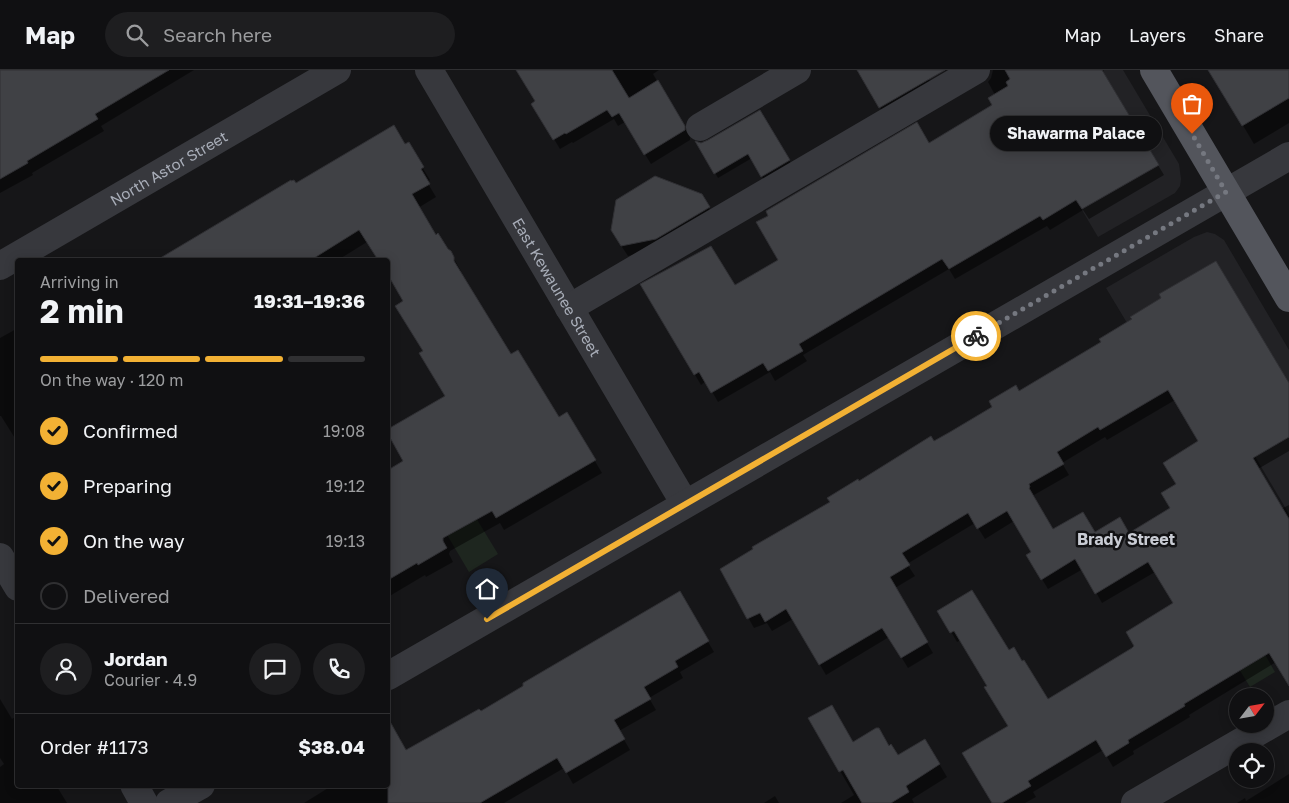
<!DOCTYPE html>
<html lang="en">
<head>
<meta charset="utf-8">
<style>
  body { margin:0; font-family:"Golos Text",sans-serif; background:#1e1e20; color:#f1f3f6; height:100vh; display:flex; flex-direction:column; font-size:19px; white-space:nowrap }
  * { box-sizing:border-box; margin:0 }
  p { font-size:16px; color:#9c9d9f }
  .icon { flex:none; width:28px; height:28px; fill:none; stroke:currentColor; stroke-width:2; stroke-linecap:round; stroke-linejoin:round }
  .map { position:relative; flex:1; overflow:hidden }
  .panel { position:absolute; left:15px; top:188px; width:375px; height:530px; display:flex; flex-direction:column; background:#101012; border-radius:5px; box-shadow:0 2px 12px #0003,0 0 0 1px #303032 }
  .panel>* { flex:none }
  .needle { width:32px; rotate:59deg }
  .tools { position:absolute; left:1229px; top:618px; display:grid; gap:10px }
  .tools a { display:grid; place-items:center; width:45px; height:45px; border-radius:50%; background:#101012; box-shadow:0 2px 12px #0003,0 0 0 1px #303032; font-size:25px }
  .pin { position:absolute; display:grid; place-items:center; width:42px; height:42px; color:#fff; margin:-51px -21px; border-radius:50% 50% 50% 0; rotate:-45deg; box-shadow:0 0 5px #0007 }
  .pin .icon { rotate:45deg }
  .courier { position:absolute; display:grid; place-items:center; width:50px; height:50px; margin:-25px; border:4px solid #f2b134; border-radius:50%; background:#fff; color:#222; box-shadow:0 1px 6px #0007 }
  .bubble { position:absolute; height:35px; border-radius:18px; background:#101012; box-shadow:0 2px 12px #0003,0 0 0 1px #303032; font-size:16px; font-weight:700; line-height:35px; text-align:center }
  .summary em { font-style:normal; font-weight:700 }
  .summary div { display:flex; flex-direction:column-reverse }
  .summary { display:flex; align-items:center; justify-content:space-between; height:85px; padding:0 25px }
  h1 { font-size:32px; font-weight:700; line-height:38px }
  .bar { display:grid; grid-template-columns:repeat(4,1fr); gap:8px 5px; align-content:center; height:60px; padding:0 25px }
  .bar i { height:6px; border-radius:4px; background:#303032 }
  .bar .active { background:#f2b134 }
  .bar p { grid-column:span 4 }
  .line { display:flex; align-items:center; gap:12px; padding:0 25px; border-top:1px solid #303032 }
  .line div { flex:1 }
  .round { display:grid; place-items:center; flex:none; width:52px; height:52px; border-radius:26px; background:#1e1e20 }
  ol { padding:0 25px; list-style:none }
  li { display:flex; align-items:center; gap:15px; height:55px }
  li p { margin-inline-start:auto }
  li .icon { padding:5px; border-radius:50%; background:#f2b134; color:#111; stroke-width:4 }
  li:last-child { color:#9c9d9f }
  li i { width:28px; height:28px; border:2px solid #303032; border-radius:50% }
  header { display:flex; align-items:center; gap:30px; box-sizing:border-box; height:70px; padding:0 25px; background:#101012; border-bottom:1px solid #303032 }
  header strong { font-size:24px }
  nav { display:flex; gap:28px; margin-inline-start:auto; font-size:18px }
  .search { width:350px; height:45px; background:#1e1e20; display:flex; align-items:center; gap:12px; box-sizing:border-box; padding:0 18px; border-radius:28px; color:#9c9d9f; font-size:19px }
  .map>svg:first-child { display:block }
  .built { fill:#222225 }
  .green { fill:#1e261f }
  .shadow { fill:#0007; fill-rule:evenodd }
  .building { fill:#404145; stroke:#303034; fill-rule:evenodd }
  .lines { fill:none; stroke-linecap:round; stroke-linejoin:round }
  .minor { stroke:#37383d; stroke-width:28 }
  .major { stroke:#53555c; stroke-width:28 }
  .done { stroke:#757880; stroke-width:5; stroke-dasharray:0 9 }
  .route { stroke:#f2b134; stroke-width:6 }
  .labels { text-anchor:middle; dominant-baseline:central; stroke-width:5; stroke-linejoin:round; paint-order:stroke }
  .street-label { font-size:15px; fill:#a8adb8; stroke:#111113 }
  .neighbourhood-label { font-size:16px; font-weight:bold; fill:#c9ccd4; stroke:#111113 }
</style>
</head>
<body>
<header>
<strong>Map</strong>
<div class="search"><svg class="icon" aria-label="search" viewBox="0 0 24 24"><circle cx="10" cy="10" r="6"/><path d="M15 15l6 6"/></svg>Search here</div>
<nav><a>Map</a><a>Layers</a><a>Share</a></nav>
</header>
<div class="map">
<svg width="1289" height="733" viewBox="0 0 1289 733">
  <rect width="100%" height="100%" fill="#161618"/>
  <g class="built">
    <path d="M 1039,0 L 1123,0 L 1179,94 L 1181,109 L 1180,116 L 1175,123 L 1098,167 L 1069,118 Z"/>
    <path d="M 1207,162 L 1215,164 L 1224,170 L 1289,280 L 1289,444 L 1253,383 L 1218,404 L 1106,218 L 1194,167 Z"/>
  </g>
  <g class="green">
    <path d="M 414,409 L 470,438 L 498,484 L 469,502 Z"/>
    <path d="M 1250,558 L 1275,602 L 1250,617 L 1220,568 Z"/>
  </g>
  <g class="shadow">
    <path d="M 0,0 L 194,0 L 101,56 L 104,61 L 32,103 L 33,105 L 0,123 Z"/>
    <path d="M 517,0 L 659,0 L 653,4 L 690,67 L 690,70 L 651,94 L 625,52 L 618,56 L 614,49 L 573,73 L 572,72 L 560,79 L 533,34 L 536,32 Z"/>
    <path d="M 858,0 L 923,0 L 935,19 L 886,48 Z"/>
    <path d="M 993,0 L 1103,0 L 1104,1 L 1102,3 L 1164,105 L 1089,149 L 1083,140 L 1050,160 L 1047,156 L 955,209 L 949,199 L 803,285 L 807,291 L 775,311 L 770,302 L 718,332 L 706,311 L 701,315 L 642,215 L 734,217 L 780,190 L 929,75 L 994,36 L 995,25 L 988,12 L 991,8 Z"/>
    <path d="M 1210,0 L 1289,0 L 1289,53 L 1254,74 Z"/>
    <path d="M 760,41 L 792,95 L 765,112 L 752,88 L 718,108 L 698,73 L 708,72 Z"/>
    <path d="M 408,74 L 430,110 L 427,112 L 436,127 L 418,138 L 435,166 L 450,182 L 461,201 L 461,205 L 510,286 L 558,349 L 567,344 L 602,403 L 504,460 L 500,453 L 450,481 L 449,484 L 453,492 L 426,507 L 425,505 L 388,527 L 388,401 L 499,337 L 424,282 L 404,232 L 388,204 L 388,190 L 379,190 L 367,172 L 338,190 L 160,190 L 295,115 Z"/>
    <path d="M 701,125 L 715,148 L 662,179 L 628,186 L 618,171 Z"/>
    <path d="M 18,258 L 18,373 L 1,346 L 0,346 L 0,268 Z"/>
    <path d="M 1103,272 L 1289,320 L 1289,381 L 1258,399 L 1281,439 L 1289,435 L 1289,602 L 1276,592 L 1189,645 L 1190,647 L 1133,681 L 1134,684 L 1113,697 L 1103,680 L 1033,722 L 1036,727 L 1025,733 L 994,733 L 1009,657 L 988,616 L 961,570 L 957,572 L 939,541 L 1008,582 L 1047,631 L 1133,579 L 1174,533 L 1155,502 L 1102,533 L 1083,499 L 1048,519 L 1028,486 L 1033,483 L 1014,451 L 985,469 L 975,453 L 907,494 L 915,506 L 895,518 L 933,583 L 908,598 L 889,567 L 826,605 L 793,549 L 772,561 L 767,553 L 754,558 L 721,499 L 831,433 L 858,412 L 933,372 ZM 1175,330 L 1200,372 L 1177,415 L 1171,438 L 1128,465 L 1053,460 L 1034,429 L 1035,428 L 1034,425 L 1069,405 L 1062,393 L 1105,367 L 1107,370 Z"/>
    <path d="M 679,522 L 714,582 L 680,602 L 683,608 L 649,628 L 656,640 L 619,661 L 630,680 L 573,714 L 564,698 L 504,733 L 304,733 L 333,715 L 388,715 L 388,682 L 401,674 L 406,682 L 480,643 Z"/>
    <path d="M 0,629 L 12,649 L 15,647 L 18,652 L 18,715 L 56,715 L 67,733 L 0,733 L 0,697 L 4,694 L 0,688 Z"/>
    <path d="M 810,649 L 853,673 L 888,677 L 897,687 L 925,670 L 947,707 L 912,729 L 914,733 L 841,733 L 854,725 Z"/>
    <path d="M 1289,704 L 1289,733 L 1237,733 L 1245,728 L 1246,731 Z"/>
    <path d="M 775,726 L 779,733 L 764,733 Z"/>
  </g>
  <g class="building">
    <path d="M 0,0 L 169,0 L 95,44 L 98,49 L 27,91 L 28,93 L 0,109 Z"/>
    <path d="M 516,0 L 612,0 L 629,28 L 658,10 L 685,56 L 685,60 L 644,85 L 619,43 L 612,47 L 607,40 L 566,64 L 565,63 L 553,70 L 531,34 L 535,31 Z"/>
    <path d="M 857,0 L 945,0 L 879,38 Z"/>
    <path d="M 1005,0 L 1102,0 L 1159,95 L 1082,139 L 1076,130 L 1043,150 L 1040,146 L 949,199 L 942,189 L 799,274 L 803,281 L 768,301 L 763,293 L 711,323 L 699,302 L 694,305 L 640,214 L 711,176 L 735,215 L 778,190 L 756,152 L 768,146 L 766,141 L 917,52 L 929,73 L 992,35 L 988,28 L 1008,16 L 1006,12 L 1010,9 Z"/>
    <path d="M 1208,0 L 1289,0 L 1289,28 L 1242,56 Z"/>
    <path d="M 760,40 L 790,90 L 761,107 L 748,84 L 714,104 L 695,71 L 701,73 L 708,70 Z"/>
    <path d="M 394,55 L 405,74 L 409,72 L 424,97 L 421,99 L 430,114 L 412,124 L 436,165 L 438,163 L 448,179 L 451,181 L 454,187 L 454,191 L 511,284 L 518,280 L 559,347 L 567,342 L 596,390 L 496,448 L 492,441 L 443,468 L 443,471 L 447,478 L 418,495 L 417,493 L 388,510 L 388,400 L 403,391 L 388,364 L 388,359 L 445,326 L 419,283 L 423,281 L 395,236 L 403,231 L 388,205 L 388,190 L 378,190 L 359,160 L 311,190 L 157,190 L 291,110 L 291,111 L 294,110 L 296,113 Z"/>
    <path d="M 655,106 L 702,124 L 710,137 L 656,169 L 621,176 L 611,160 L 616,130 Z"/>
    <path d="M 1216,191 L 1289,313 L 1289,367 L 1253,388 L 1289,449 L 1289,616 L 1269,583 L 1184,634 L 1185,636 L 1128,670 L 1129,673 L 1106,687 L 1096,670 L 1028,711 L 1031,716 L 1002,733 L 992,733 L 962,683 L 1008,656 L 984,617 L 987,616 L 954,561 L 950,563 L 937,541 L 972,520 L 1009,580 L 1014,577 L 1022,591 L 1024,590 L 1048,629 L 1132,578 L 1134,576 L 1126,562 L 1173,533 L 1148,492 L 1095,524 L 1075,489 L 1041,510 L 1026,485 L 1031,482 L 1007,441 L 977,459 L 968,443 L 902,483 L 910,495 L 890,507 L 928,572 L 901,588 L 882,558 L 819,595 L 786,539 L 765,552 L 760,543 L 747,549 L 720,499 L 753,479 L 752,477 L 830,432 L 827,428 L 858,409 L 859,411 L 931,366 L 934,371 L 950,362 L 992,337 L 989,331 L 1016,315 L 1019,321 L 1101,272 L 1099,269 L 1132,249 L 1130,247 L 1161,228 L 1159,224 ZM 1168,320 L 1198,371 L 1163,393 L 1176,414 L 1161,423 L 1170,438 L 1129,463 L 1120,447 L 1095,462 L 1083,442 L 1053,459 L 1029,418 L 1030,417 L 1029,414 L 1064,394 L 1057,382 L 1098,357 L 1100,360 Z"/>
    <path d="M 680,521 L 709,571 L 675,591 L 678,597 L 644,617 L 651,629 L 614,650 L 625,669 L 566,703 L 557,688 L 480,733 L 388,733 L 388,648 L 406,680 L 479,639 L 481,641 L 523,616 L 523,613 Z"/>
    <path d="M 832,635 L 853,672 L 876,658 L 879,658 L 889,676 L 891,674 L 898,685 L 925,669 L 940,694 L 906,716 L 909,722 L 891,733 L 862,733 L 843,700 L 839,702 L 808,648 Z"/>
  </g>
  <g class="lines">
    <g class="minor">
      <path id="s1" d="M 429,0 L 685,434"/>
      <path d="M 700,57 L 797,0"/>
      <path id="s2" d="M 0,196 L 337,0"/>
      <path d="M 569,238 L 976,0"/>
      <path d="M 0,487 L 18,517"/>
      <path d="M 388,606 L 1289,86"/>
      <path d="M 134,715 L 144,733"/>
      <path d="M 169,733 L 201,715"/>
      <path d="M 1135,733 L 1289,644"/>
    </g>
    <path class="major" d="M 1154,0 L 1289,228"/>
  </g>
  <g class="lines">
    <path class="done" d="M 976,266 L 1226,122 L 1192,64"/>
    <path class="route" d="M 487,549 L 976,266"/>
  </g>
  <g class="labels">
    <g class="street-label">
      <text stroke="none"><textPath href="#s2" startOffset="195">North Astor Street</textPath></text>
      <text stroke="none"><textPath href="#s1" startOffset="252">East Kewaunee Street</textPath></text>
    </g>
    <g class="neighbourhood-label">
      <text x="1126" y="469">Brady Street</text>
    </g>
  </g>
</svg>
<div class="tools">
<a><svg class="needle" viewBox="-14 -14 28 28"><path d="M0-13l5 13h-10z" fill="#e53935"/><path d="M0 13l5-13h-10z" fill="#9c9d9f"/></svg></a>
<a><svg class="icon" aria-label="locate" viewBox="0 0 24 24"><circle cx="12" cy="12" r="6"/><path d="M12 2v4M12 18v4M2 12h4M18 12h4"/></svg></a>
</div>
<div class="pin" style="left:1192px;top:64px;background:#ea580c"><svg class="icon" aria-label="bag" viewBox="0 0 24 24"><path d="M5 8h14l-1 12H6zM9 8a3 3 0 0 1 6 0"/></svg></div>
<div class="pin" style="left:487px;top:549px;background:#1f2937"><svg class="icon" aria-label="home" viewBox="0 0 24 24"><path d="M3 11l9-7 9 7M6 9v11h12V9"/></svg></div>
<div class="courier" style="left:976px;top:266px"><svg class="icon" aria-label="bike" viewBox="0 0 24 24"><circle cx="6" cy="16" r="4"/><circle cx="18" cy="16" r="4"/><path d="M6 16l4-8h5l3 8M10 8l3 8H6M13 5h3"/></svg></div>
<div class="bubble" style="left:990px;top:46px;width:172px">Shawarma Palace</div>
<section class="panel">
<div class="summary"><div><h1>2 min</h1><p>Arriving in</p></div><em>19:31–19:36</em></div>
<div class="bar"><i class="active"></i><i class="active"></i><i class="active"></i><i></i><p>On the way · 120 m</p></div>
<ol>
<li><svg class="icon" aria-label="check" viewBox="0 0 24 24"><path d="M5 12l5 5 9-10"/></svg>Confirmed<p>19:08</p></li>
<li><svg class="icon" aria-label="check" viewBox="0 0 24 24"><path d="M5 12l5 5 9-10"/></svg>Preparing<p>19:12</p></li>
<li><svg class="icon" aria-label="check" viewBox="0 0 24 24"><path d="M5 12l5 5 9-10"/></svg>On the way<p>19:13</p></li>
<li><i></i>Delivered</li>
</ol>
<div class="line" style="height:90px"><a class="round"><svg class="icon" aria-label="person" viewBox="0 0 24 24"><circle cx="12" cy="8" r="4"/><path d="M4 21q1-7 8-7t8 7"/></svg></a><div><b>Jordan</b><p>Courier · 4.9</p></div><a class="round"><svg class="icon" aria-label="chat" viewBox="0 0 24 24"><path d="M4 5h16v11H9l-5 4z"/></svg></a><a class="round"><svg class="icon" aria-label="phone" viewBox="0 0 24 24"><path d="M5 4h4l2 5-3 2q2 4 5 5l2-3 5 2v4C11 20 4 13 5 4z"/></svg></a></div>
<div class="line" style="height:65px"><div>Order #1173</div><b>$38.04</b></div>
</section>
</div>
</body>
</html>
